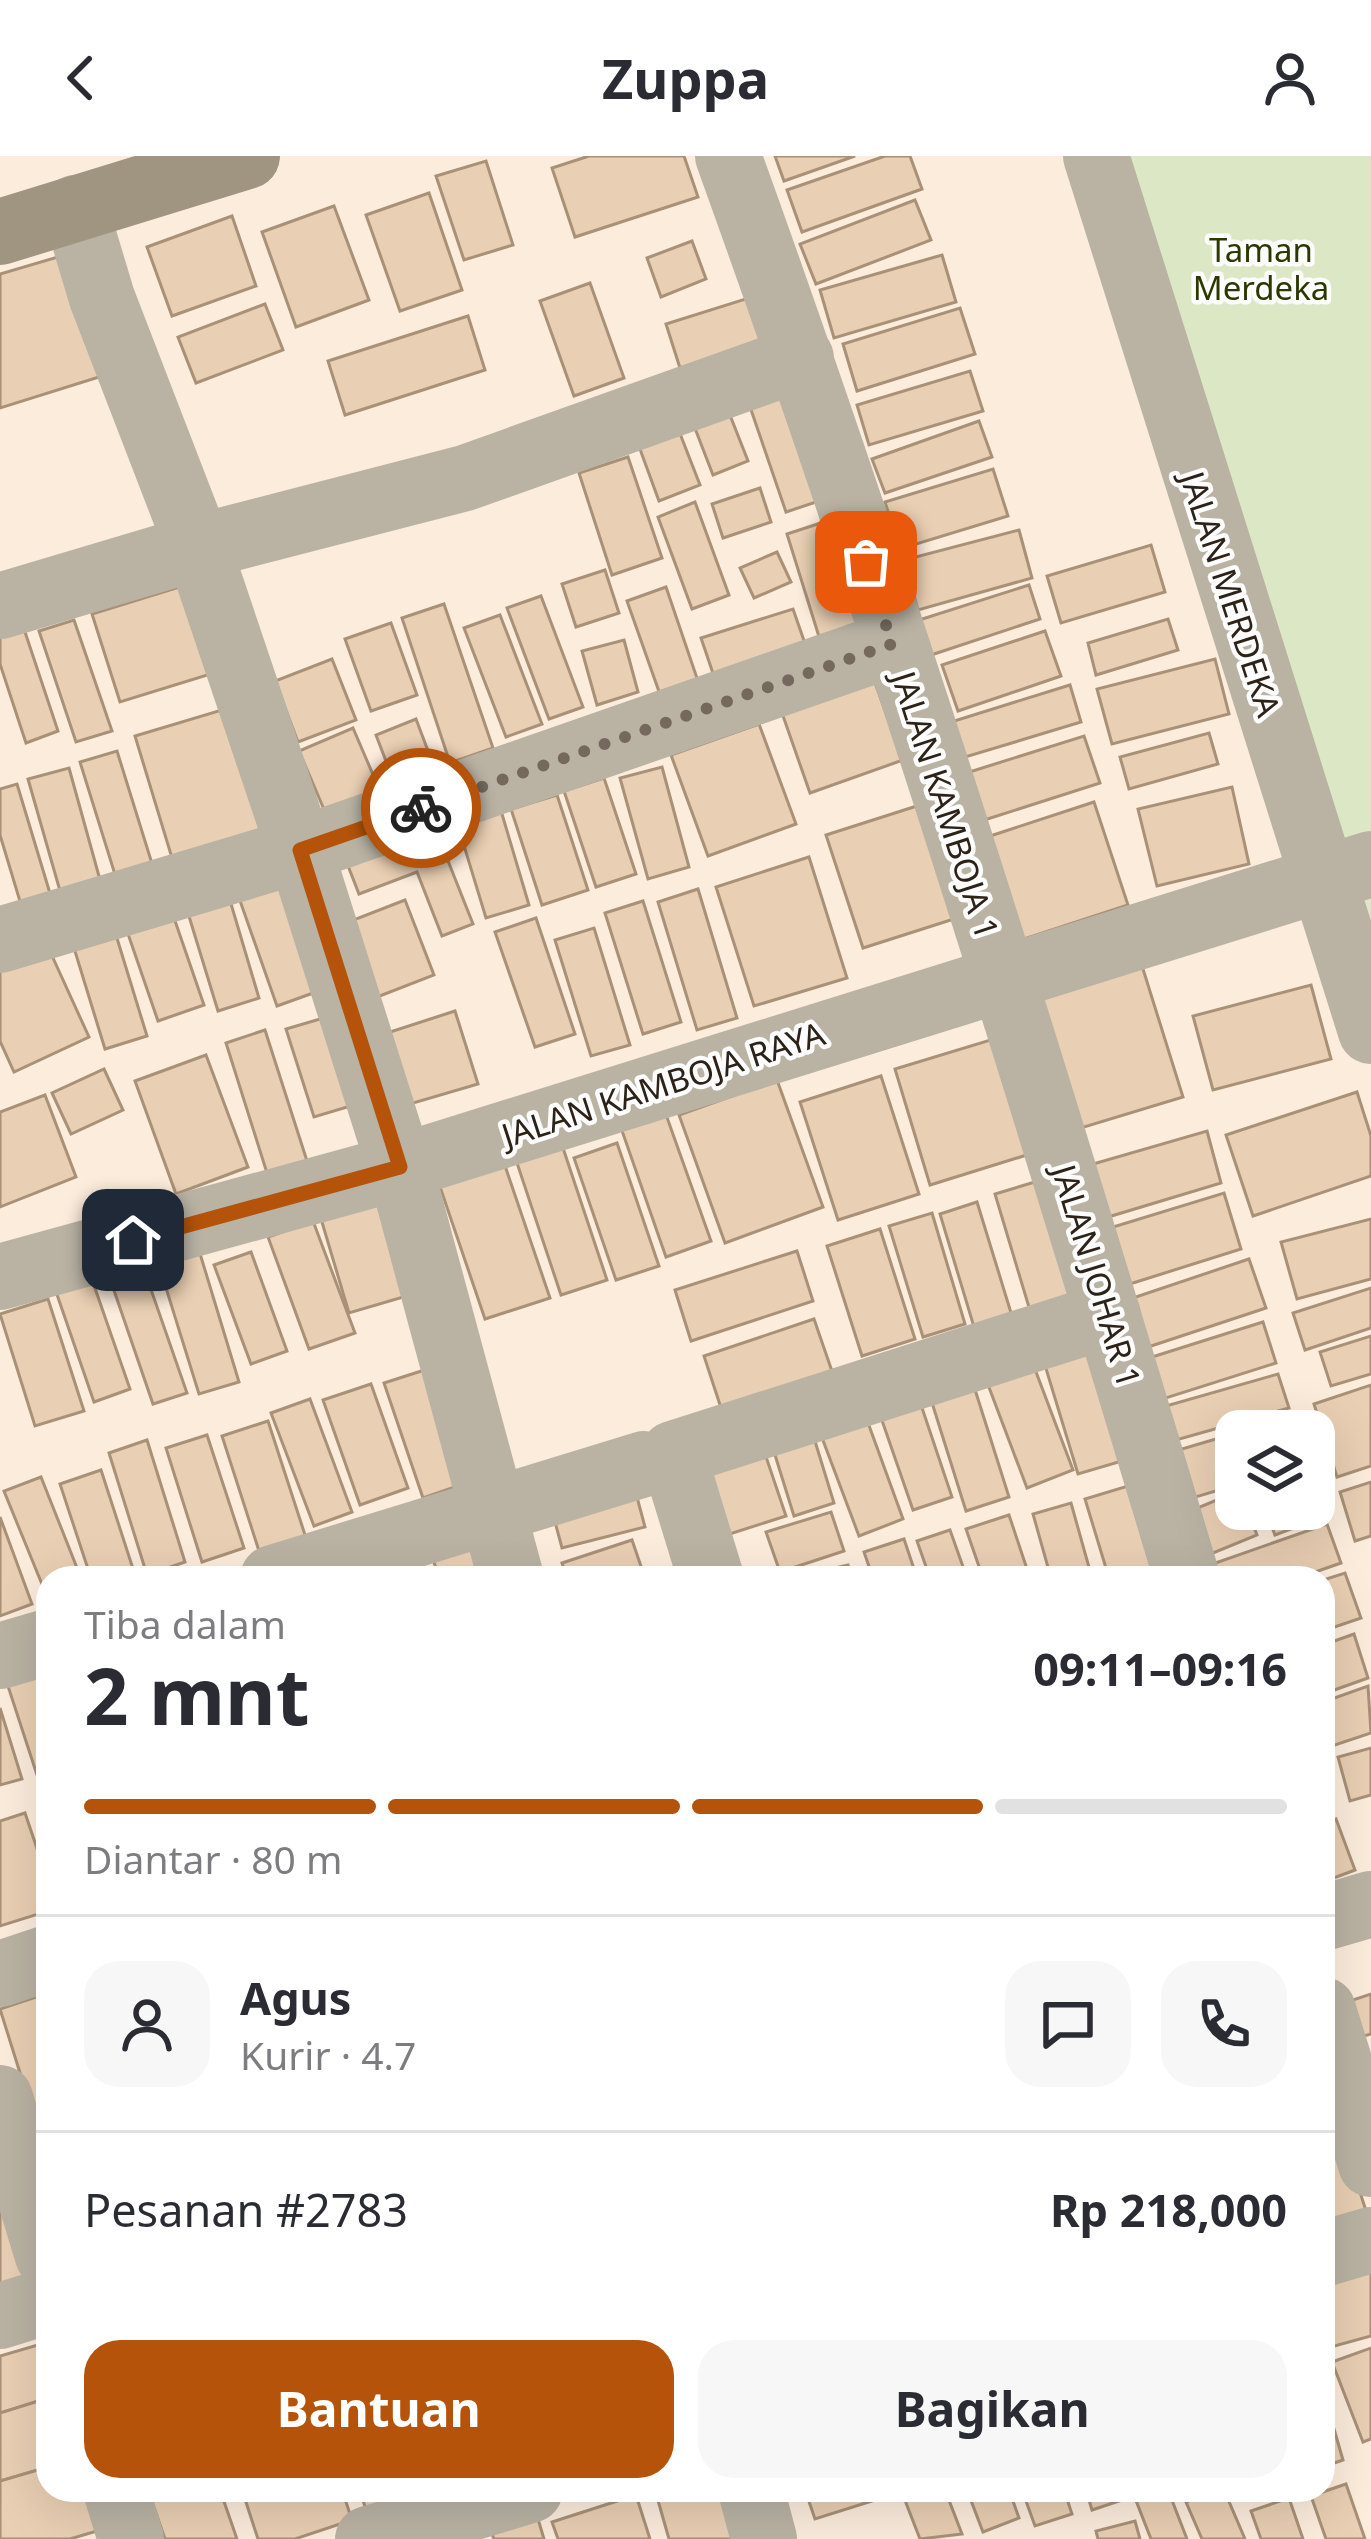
<!DOCTYPE html>
<html lang="id">
<head>
<meta charset="utf-8">
<style>
  body { margin:0; font-family:"Noto Sans",sans-serif; background:#f7f7f7; color:#2b2b33; height:100vh; display:flex; flex-direction:column; font-size:45px; white-space:nowrap }
  * { box-sizing:border-box; margin:0 }
  p { font-size:39px; color:#7c7c81 }
  .icon { flex:none; width:66px; height:66px; fill:none; stroke:currentColor; stroke-width:2; stroke-linecap:round; stroke-linejoin:round }
  .map { position:relative; flex:1; overflow:hidden }
  .drawer { position:absolute; left:36px; top:1410px; width:1299px; height:936px; display:flex; flex-direction:column; background:#fff; border-radius:36px; box-shadow:0 12px 48px #0002 }
  .drawer>* { flex:none }
  .fabs { position:absolute; left:1215px; top:1254px; display:grid; gap:24px }
  .fabs a { display:grid; place-items:center; width:120px; height:120px; border-radius:24px; background:#fff; box-shadow:0 12px 48px #0002; font-size:60px }
  .pin { position:absolute; display:grid; place-items:center; width:102px; height:102px; color:#fff; margin:-51px; border-radius:24px; box-shadow:0 6px 18px #0006 }
  .courier { position:absolute; display:grid; place-items:center; width:120px; height:120px; margin:-60px; border:9px solid #b45309; border-radius:50%; background:#fff; color:#222; box-shadow:0 3px 15px #0007 }
  .headline em { font-style:normal; font-weight:700 }
  .headline div { display:flex; flex-direction:column-reverse }
  .headline { display:flex; align-items:center; justify-content:space-between; height:204px; padding:0 48px }
  h1 { font-size:78px; font-weight:700; line-height:90px }
  .bar { display:grid; grid-template-columns:repeat(4,1fr); gap:18px 12px; align-content:center; height:144px; padding:0 48px }
  .bar i { height:15px; border-radius:9px; background:#e1e1e2 }
  .bar .on { background:#b45309 }
  .bar p { grid-column:span 4 }
  .line { display:flex; align-items:center; gap:30px; padding:0 48px; border-top:3px solid #e1e1e2 }
  .line div { flex:1 }
  .round { display:grid; place-items:center; flex:none; width:126px; height:126px; border-radius:36px; background:#f7f7f7 }
  .cta { display:flex; gap:24px; margin-top:auto; padding:24px 48px }
  .cta a { flex:1; height:138px; border-radius:36px; background:#b45309; color:#fff; font-size:48px; font-weight:700; line-height:138px; text-align:center }
  .cta a+a { background:#f7f7f7; color:#2b2b33 }
  header { display:flex; justify-content:space-between; align-items:center; height:156px; padding:0 48px; background:#fff; font-size:54px; font-weight:700 }
  .map>svg:first-child { display:block }
  .green { fill:#dce7c6 }
  .building { fill:#e9cfb3; stroke:#a99178; stroke-width:3 }
  .lines { fill:none; stroke-linecap:round; stroke-linejoin:round }
  .minor { stroke:#bab3a4; stroke-width:66 }
  .tertiary { stroke:#bab3a4; stroke-width:66 }
  .secondary { stroke:#9f9580; stroke-width:66 }
  .done { stroke:#75695d; stroke-width:12; stroke-dasharray:0 21.6 }
  .route { stroke:#b45309; stroke-width:15 }
  .labels { text-anchor:middle; dominant-baseline:central; stroke-width:9; stroke-linejoin:round; paint-order:stroke }
  .park-label { font-size:33px; fill:#2b3800; stroke:#fcfcfc }
  .street-label { font-size:33px; fill:#2c2218; stroke:#fcfcfc }
</style>
</head>
<body>
<header><svg class="icon" aria-label="back" viewBox="0 0 24 24"><path d="M15 5l-7 7 7 7"/></svg>Zuppa<svg class="icon" aria-label="person" viewBox="0 0 24 24"><circle cx="12" cy="8" r="4"/><path d="M4 21q1-7 8-7t8 7"/></svg></header>
<div class="map">
<svg width="1371" height="2383" viewBox="0 0 1371 2383">
  <rect width="100%" height="100%" fill="#fcecdc"/>
  <path class="green" d="M 1111,0 L 1371,0 L 1371,845 Z"/>
  <g class="building">
    <path d="M 589,0 L 684,0 L 698,41 L 575,81 L 552,12 Z"/>
    <path d="M 775,0 L 855,0 L 784,25 Z"/>
    <path d="M 885,0 L 910,0 L 922,33 L 802,76 L 787,34 Z"/>
    <path d="M 486,5 L 513,89 L 464,104 L 436,20 Z"/>
    <path d="M 429,37 L 462,134 L 400,155 L 366,59 Z"/>
    <path d="M 915,44 L 931,84 L 816,128 L 800,88 Z"/>
    <path d="M 334,50 L 369,144 L 296,171 L 262,76 Z"/>
    <path d="M 232,60 L 256,130 L 172,160 L 147,91 Z"/>
    <path d="M 692,85 L 706,123 L 661,141 L 647,102 Z"/>
    <path d="M 942,99 L 956,146 L 834,182 L 820,134 Z"/>
    <path d="M 61,100 L 99,221 L 0,252 L 0,118 Z"/>
    <path d="M 590,127 L 624,222 L 574,240 L 540,145 Z"/>
    <path d="M 768,136 L 782,180 L 680,212 L 666,168 Z"/>
    <path d="M 265,148 L 283,194 L 196,227 L 178,181 Z"/>
    <path d="M 960,152 L 975,198 L 857,235 L 843,188 Z"/>
    <path d="M 468,160 L 485,214 L 345,259 L 328,205 Z"/>
    <path d="M 970,215 L 983,255 L 869,289 L 857,249 Z"/>
    <path d="M 796,228 L 834,340 L 786,356 L 748,245 Z"/>
    <path d="M 726,249 L 748,305 L 713,319 L 691,262 Z"/>
    <path d="M 979,265 L 992,301 L 885,337 L 872,303 Z"/>
    <path d="M 677,270 L 700,329 L 659,345 L 637,285 Z"/>
    <path d="M 628,301 L 662,402 L 612,419 L 579,317 Z"/>
    <path d="M 993,313 L 1008,360 L 900,393 L 885,346 Z"/>
    <path d="M 760,332 L 771,366 L 723,382 L 712,348 Z"/>
    <path d="M 695,346 L 729,439 L 692,453 L 658,361 Z"/>
    <path d="M 836,362 L 872,471 L 821,487 L 787,378 Z"/>
    <path d="M 1019,374 L 1032,422 L 918,454 L 904,404 Z"/>
    <path d="M 1151,389 L 1165,436 L 1061,467 L 1047,420 Z"/>
    <path d="M 777,396 L 791,426 L 754,442 L 740,412 Z"/>
    <path d="M 605,414 L 619,457 L 576,471 L 562,428 Z"/>
    <path d="M 202,424 L 230,512 L 120,546 L 92,458 Z"/>
    <path d="M 1029,429 L 1040,463 L 928,500 L 916,465 Z"/>
    <path d="M 666,431 L 700,531 L 662,544 L 627,445 Z"/>
    <path d="M 541,440 L 583,551 L 549,563 L 507,452 Z"/>
    <path d="M 444,448 L 493,592 L 450,607 L 402,462 Z"/>
    <path d="M 793,453 L 809,499 L 717,529 L 701,482 Z"/>
    <path d="M 500,459 L 542,568 L 506,581 L 464,472 Z"/>
    <path d="M 1168,463 L 1178,494 L 1096,519 L 1088,487 Z"/>
    <path d="M 74,464 L 112,575 L 76,586 L 39,475 Z"/>
    <path d="M 391,467 L 417,539 L 371,555 L 345,483 Z"/>
    <path d="M 23,470 L 58,575 L 26,587 L 0,508 L 0,478 Z"/>
    <path d="M 1045,475 L 1061,520 L 958,555 L 942,509 Z"/>
    <path d="M 624,484 L 638,536 L 597,549 L 582,495 Z"/>
    <path d="M 332,503 L 356,564 L 298,586 L 275,525 Z"/>
    <path d="M 1215,503 L 1229,558 L 1112,588 L 1097,533 Z"/>
    <path d="M 874,524 L 903,604 L 810,637 L 782,557 Z"/>
    <path d="M 1070,529 L 1081,566 L 962,602 L 951,566 Z"/>
    <path d="M 245,547 L 282,670 L 172,702 L 135,580 Z"/>
    <path d="M 416,563 L 436,616 L 396,631 L 376,579 Z"/>
    <path d="M 759,568 L 796,668 L 708,700 L 671,599 Z"/>
    <path d="M 353,572 L 380,635 L 326,658 L 299,595 Z"/>
    <path d="M 1209,577 L 1218,608 L 1129,633 L 1120,601 Z"/>
    <path d="M 1084,580 L 1100,627 L 978,666 L 963,618 Z"/>
    <path d="M 117,595 L 154,714 L 117,725 L 80,606 Z"/>
    <path d="M 662,611 L 689,711 L 648,723 L 620,622 Z"/>
    <path d="M 69,612 L 102,731 L 62,742 L 28,623 Z"/>
    <path d="M 604,622 L 636,718 L 596,731 L 564,635 Z"/>
    <path d="M 17,628 L 52,744 L 22,752 L 0,679 L 0,633 Z"/>
    <path d="M 1232,631 L 1249,708 L 1157,730 L 1138,653 Z"/>
    <path d="M 557,639 L 588,734 L 542,749 L 511,653 Z"/>
    <path d="M 1094,646 L 1128,749 L 1018,785 L 984,682 Z"/>
    <path d="M 499,648 L 529,749 L 486,762 L 455,660 Z"/>
    <path d="M 920,649 L 957,762 L 863,792 L 826,679 Z"/>
    <path d="M 433,667 L 473,768 L 442,780 L 417,716 L 359,738 L 345,702 Z"/>
    <path d="M 809,701 L 847,822 L 754,850 L 716,731 Z"/>
    <path d="M 302,717 L 341,827 L 277,850 L 238,739 Z"/>
    <path d="M 226,731 L 259,842 L 218,855 L 184,744 Z"/>
    <path d="M 698,733 L 737,862 L 697,874 L 658,746 Z"/>
    <path d="M 405,744 L 434,819 L 372,843 L 343,768 Z"/>
    <path d="M 643,745 L 681,866 L 643,878 L 605,757 Z"/>
    <path d="M 173,759 L 204,849 L 158,865 L 127,775 Z"/>
    <path d="M 536,762 L 575,878 L 535,891 L 495,776 Z"/>
    <path d="M 112,766 L 147,880 L 105,893 L 70,779 Z"/>
    <path d="M 594,772 L 630,889 L 591,900 L 555,784 Z"/>
    <path d="M 43,780 L 89,881 L 14,916 L 0,885 L 0,800 Z"/>
    <path d="M 1138,797 L 1183,941 L 1081,972 L 1037,828 Z"/>
    <path d="M 1311,829 L 1331,903 L 1213,934 L 1193,860 Z"/>
    <path d="M 455,855 L 478,928 L 410,948 L 387,877 Z"/>
    <path d="M 337,858 L 364,946 L 314,961 L 286,873 Z"/>
    <path d="M 265,874 L 307,1005 L 267,1017 L 226,887 Z"/>
    <path d="M 1010,878 L 1046,993 L 930,1029 L 895,913 Z"/>
    <path d="M 206,899 L 248,1011 L 176,1038 L 135,925 Z"/>
    <path d="M 104,913 L 123,954 L 71,978 L 52,937 Z"/>
    <path d="M 881,920 L 919,1038 L 838,1064 L 800,946 Z"/>
    <path d="M 777,924 L 823,1051 L 725,1087 L 679,959 Z"/>
    <path d="M 1357,936 L 1371,980 L 1371,1020 L 1253,1060 L 1226,979 Z"/>
    <path d="M 45,939 L 76,1021 L 0,1051 L 0,956 Z"/>
    <path d="M 664,953 L 711,1085 L 666,1101 L 620,969 Z"/>
    <path d="M 1207,975 L 1221,1027 L 1108,1061 L 1093,1008 Z"/>
    <path d="M 617,987 L 659,1110 L 616,1124 L 574,1002 Z"/>
    <path d="M 562,989 L 607,1124 L 561,1139 L 516,1004 Z"/>
    <path d="M 502,1001 L 550,1142 L 485,1163 L 437,1022 Z"/>
    <path d="M 1058,1019 L 1094,1139 L 1031,1158 L 995,1038 Z"/>
    <path d="M 387,1036 L 417,1137 L 349,1157 L 319,1056 Z"/>
    <path d="M 1224,1037 L 1241,1093 L 1117,1132 L 1100,1075 Z"/>
    <path d="M 977,1046 L 1012,1160 L 974,1171 L 940,1058 Z"/>
    <path d="M 932,1057 L 965,1168 L 923,1181 L 889,1070 Z"/>
    <path d="M 1371,1063 L 1371,1123 L 1297,1143 L 1281,1086 Z"/>
    <path d="M 313,1065 L 355,1177 L 309,1193 L 268,1081 Z"/>
    <path d="M 880,1073 L 915,1183 L 862,1200 L 827,1090 Z"/>
    <path d="M 198,1091 L 239,1226 L 199,1238 L 157,1103 Z"/>
    <path d="M 797,1095 L 813,1145 L 691,1185 L 675,1134 Z"/>
    <path d="M 251,1096 L 287,1195 L 251,1208 L 214,1109 Z"/>
    <path d="M 140,1102 L 187,1237 L 153,1248 L 107,1114 Z"/>
    <path d="M 1249,1103 L 1266,1152 L 1136,1195 L 1121,1146 Z"/>
    <path d="M 89,1115 L 130,1233 L 94,1246 L 53,1127 Z"/>
    <path d="M 1371,1132 L 1371,1172 L 1305,1194 L 1293,1157 Z"/>
    <path d="M 48,1143 L 84,1255 L 35,1270 L 0,1158 Z"/>
    <path d="M 814,1163 L 834,1221 L 723,1258 L 704,1200 Z"/>
    <path d="M 1263,1166 L 1276,1207 L 1147,1248 L 1133,1207 Z"/>
    <path d="M 1371,1180 L 1371,1218 L 1331,1230 L 1320,1196 Z"/>
    <path d="M 1105,1188 L 1139,1300 L 1078,1318 L 1044,1206 Z"/>
    <path d="M 1030,1200 L 1073,1314 L 1027,1332 L 984,1218 Z"/>
    <path d="M 437,1210 L 475,1324 L 423,1342 L 384,1227 Z"/>
    <path d="M 1278,1218 L 1289,1252 L 1162,1288 L 1152,1254 Z"/>
    <path d="M 971,1221 L 1009,1341 L 966,1355 L 928,1234 Z"/>
    <path d="M 371,1228 L 408,1332 L 360,1349 L 323,1244 Z"/>
    <path d="M 1371,1229 L 1371,1310 L 1337,1321 L 1314,1248 Z"/>
    <path d="M 917,1237 L 952,1341 L 913,1354 L 877,1250 Z"/>
    <path d="M 310,1243 L 352,1356 L 314,1370 L 271,1257 Z"/>
    <path d="M 863,1253 L 903,1363 L 859,1380 L 818,1271 Z"/>
    <path d="M 268,1265 L 306,1382 L 260,1398 L 222,1280 Z"/>
    <path d="M 810,1269 L 834,1347 L 794,1360 L 770,1283 Z"/>
    <path d="M 1236,1277 L 1236,1329 L 1179,1346 L 1165,1298 Z"/>
    <path d="M 207,1279 L 244,1392 L 202,1406 L 166,1292 Z"/>
    <path d="M 759,1280 L 786,1360 L 717,1382 L 691,1303 Z"/>
    <path d="M 147,1284 L 185,1406 L 147,1419 L 109,1297 Z"/>
    <path d="M 101,1314 L 136,1422 L 91,1422 L 60,1328 Z"/>
    <path d="M 1314,1315 L 1331,1358 L 1275,1379 L 1265,1353 L 1314,1353 Z"/>
    <path d="M 41,1321 L 81,1422 L 48,1422 L 48,1443 L 4,1335 Z"/>
    <path d="M 1141,1326 L 1171,1422 L 1109,1422 L 1085,1343 Z"/>
    <path d="M 1371,1326 L 1371,1380 L 1355,1385 L 1340,1336 Z"/>
    <path d="M 634,1330 L 645,1371 L 562,1392 L 551,1351 Z"/>
    <path d="M 1236,1336 L 1236,1353 L 1247,1353 L 1257,1379 L 1196,1404 L 1178,1360 Z"/>
    <path d="M 1071,1347 L 1092,1422 L 1051,1422 L 1033,1358 Z"/>
    <path d="M 831,1356 L 844,1395 L 780,1416 L 766,1376 Z"/>
    <path d="M 1009,1359 L 1030,1422 L 983,1422 L 966,1373 Z"/>
    <path d="M 0,1361 L 32,1448 L 0,1460 Z"/>
    <path d="M 1327,1368 L 1341,1407 L 1298,1422 L 1207,1422 L 1204,1411 Z"/>
    <path d="M 487,1371 L 506,1422 L 440,1422 L 429,1394 Z"/>
    <path d="M 950,1374 L 967,1422 L 930,1422 L 917,1385 Z"/>
    <path d="M 904,1383 L 917,1422 L 873,1422 L 864,1396 Z"/>
    <path d="M 632,1384 L 645,1422 L 567,1422 L 562,1407 Z"/>
    <path d="M 848,1409 L 851,1422 L 791,1422 Z"/>
    <path d="M 1345,1417 L 1361,1462 L 1323,1475 L 1323,1424 Z"/>
    <path d="M 1354,1478 L 1368,1522 L 1323,1538 L 1323,1489 Z"/>
    <path d="M 48,1517 L 48,1616 L 37,1619 L 6,1524 Z"/>
    <path d="M 1368,1530 L 1371,1577 L 1323,1593 L 1323,1546 Z"/>
    <path d="M 0,1552 L 22,1623 L 0,1629 Z"/>
    <path d="M 1371,1592 L 1371,1639 L 1350,1645 L 1338,1601 Z"/>
    <path d="M 25,1657 L 48,1725 L 48,1755 L 0,1770 L 0,1665 Z"/>
    <path d="M 1336,1663 L 1355,1714 L 1323,1726 L 1323,1668 Z"/>
    <path d="M 48,1837 L 48,1946 L 31,1952 L 0,1853 Z"/>
    <path d="M 1371,1838 L 1371,1878 L 1357,1882 L 1347,1846 Z"/>
    <path d="M 1328,1937 L 1368,2061 L 1323,2076 L 1323,1938 Z"/>
    <path d="M 0,2042 L 48,2122 L 0,2142 Z"/>
    <path d="M 1371,2109 L 1371,2180 L 1331,2191 L 1323,2162 L 1323,2121 Z"/>
    <path d="M 48,2186 L 48,2242 L 0,2257 L 0,2200 Z"/>
    <path d="M 1371,2192 L 1371,2283 L 1363,2286 L 1332,2206 Z"/>
    <path d="M 1323,2235 L 1343,2304 L 1323,2311 Z"/>
    <path d="M 48,2242 L 48,2311 L 0,2325 L 0,2257 Z"/>
    <path d="M 48,2311 L 48,2334 L 114,2334 L 124,2367 L 70,2383 L 0,2383 L 0,2325 Z"/>
    <path d="M 1346,2328 L 1365,2383 L 1326,2383 L 1311,2340 Z"/>
    <path d="M 148,2334 L 220,2334 L 237,2383 L 165,2383 Z"/>
    <path d="M 242,2334 L 342,2334 L 352,2364 L 295,2383 L 258,2383 Z"/>
    <path d="M 360,2334 L 400,2334 L 408,2359 L 371,2371 Z"/>
    <path d="M 655,2334 L 719,2334 L 734,2383 L 669,2383 Z"/>
    <path d="M 805,2334 L 869,2334 L 872,2345 L 815,2363 Z"/>
    <path d="M 901,2334 L 945,2334 L 962,2378 L 920,2383 Z"/>
    <path d="M 967,2334 L 1009,2334 L 1019,2362 L 983,2376 Z"/>
    <path d="M 1022,2334 L 1064,2334 L 1072,2358 L 1035,2370 Z"/>
    <path d="M 1086,2334 L 1122,2334 L 1125,2343 L 1092,2354 Z"/>
    <path d="M 1154,2334 L 1168,2334 L 1187,2383 L 1151,2383 L 1135,2342 Z"/>
    <path d="M 1215,2334 L 1224,2334 L 1245,2383 L 1202,2383 L 1186,2346 Z"/>
    <path d="M 636,2339 L 650,2383 L 558,2383 L 552,2366 Z"/>
    <path d="M 1289,2342 L 1303,2383 L 1261,2383 L 1251,2355 Z"/>
    <path d="M 538,2363 L 544,2383 L 494,2383 L 492,2378 Z"/>
    <path d="M 1135,2365 L 1140,2383 L 1098,2383 L 1096,2375 Z"/>
  </g>
  <g class="lines">
    <g class="minor">
      <path d="M 728,0 C 897,468 1044,945 1187,1422"/>
      <path d="M 75,52 L 102,142 L 198,391 L 300,694 L 400,1011 L 511,1422"/>
      <path d="M 0,450 L 198,391 L 465,322 L 801,202"/>
      <path d="M 0,784 L 300,694 L 892,488"/>
      <path d="M 0,1121 L 400,1011 L 1371,708"/>
      <path d="M 273,1422 L 644,1308"/>
      <path d="M 711,1422 L 673,1298 L 1108,1159"/>
      <path d="M 0,1500 L 48,1486"/>
      <path d="M 1323,1762 L 1371,1748"/>
      <path d="M 0,1818 L 48,1802"/>
      <path d="M 1323,1854 L 1371,2008"/>
      <path d="M 0,1942 L 48,2100"/>
      <path d="M 1323,2098 L 1371,2084"/>
      <path d="M 0,2160 L 48,2145"/>
      <path d="M 116,2334 L 131,2383"/>
      <path d="M 751,2334 L 764,2383"/>
      <path d="M 368,2383 L 530,2334"/>
    </g>
    <path class="tertiary" d="M 1096,0 L 1371,875"/>
    <path class="secondary" d="M 0,76 L 247,0"/>
  </g>
  <g class="lines">
    <path class="done" d="M 421,652 L 892,488 L 866,406"/>
    <path class="route" d="M 133,1084 L 400,1011 L 300,694 L 421,652"/>
  </g>
  <g class="labels">
    <g class="park-label">
      <text x="1261" y="93">Taman<tspan x="1261" dy="38">Merdeka</tspan></text>
    </g>
    <g class="street-label">
      <text transform="translate(1231 438) rotate(72)">JALAN MERDEKA</text>
      <text transform="translate(946 649) rotate(72)">JALAN KAMBOJA 1</text>
      <text transform="translate(663 928) rotate(-18)">JALAN KAMBOJA RAYA</text>
      <text transform="translate(1097 1120) rotate(73)">JALAN JOHAR 1</text>
    </g>
  </g>
</svg>
<div class="fabs">
<a><svg class="icon" aria-label="layers" viewBox="0 0 24 24"><path d="M12 4l9 5-9 5-9-5zM3 14l9 5 9-5"/></svg></a>
</div>
<div class="pin" style="left:866px;top:406px;background:#ea580c"><svg class="icon" aria-label="bag" viewBox="0 0 24 24"><path d="M5 8h14l-1 12H6zM9 8a3 3 0 0 1 6 0"/></svg></div>
<div class="pin" style="left:133px;top:1084px;background:#1f2937"><svg class="icon" aria-label="home" viewBox="0 0 24 24"><path d="M3 11l9-7 9 7M6 9v11h12V9"/></svg></div>
<div class="courier" style="left:421px;top:652px"><svg class="icon" aria-label="bike" viewBox="0 0 24 24"><circle cx="6" cy="16" r="4"/><circle cx="18" cy="16" r="4"/><path d="M6 16l4-8h5l3 8M10 8l3 8H6M13 5h3"/></svg></div>
<section class="drawer">
<div class="headline"><div><h1>2 mnt</h1><p>Tiba dalam</p></div><em>09:11–09:16</em></div>
<div class="bar"><i class="on"></i><i class="on"></i><i class="on"></i><i></i><p>Diantar · 80 m</p></div>
<div class="line" style="height:216px"><a class="round"><svg class="icon" aria-label="person" viewBox="0 0 24 24"><circle cx="12" cy="8" r="4"/><path d="M4 21q1-7 8-7t8 7"/></svg></a><div><b>Agus</b><p>Kurir · 4.7</p></div><a class="round"><svg class="icon" aria-label="chat" viewBox="0 0 24 24"><path d="M4 5h16v11H9l-5 4z"/></svg></a><a class="round"><svg class="icon" aria-label="phone" viewBox="0 0 24 24"><path d="M5 4h4l2 5-3 2q2 4 5 5l2-3 5 2v4C11 20 4 13 5 4z"/></svg></a></div>
<div class="line" style="height:156px"><div>Pesanan #2783</div><b>Rp 218,000</b></div>
<div class="cta"><a>Bantuan</a><a>Bagikan</a></div>
</section>
</div>
</body>
</html>
